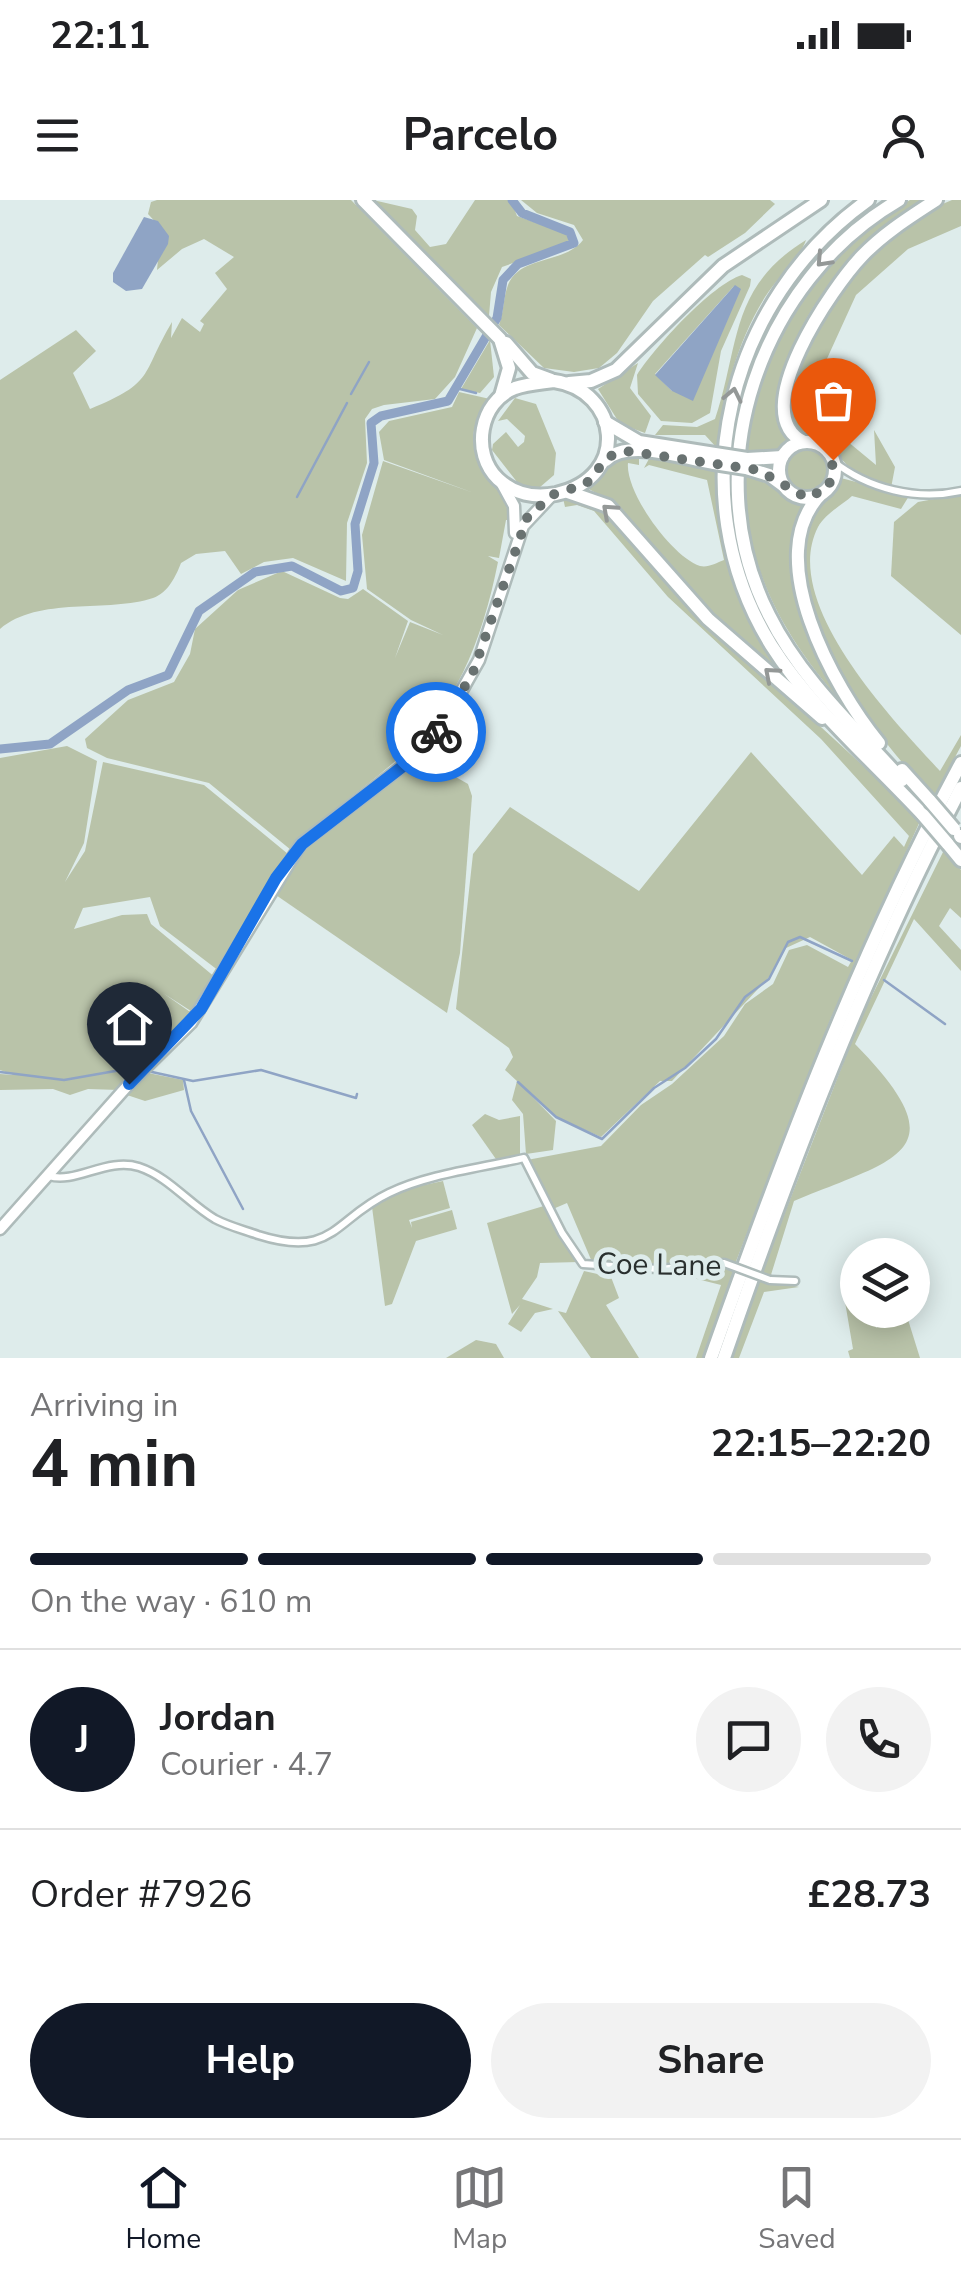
<!DOCTYPE html>
<html lang="en">
<head>
<meta charset="utf-8">
<style>
  body { margin:0; font-family:"Nunito Sans",sans-serif; background:#f2f2f2; color:#202124; height:100vh; display:flex; flex-direction:column; font-size:38px; white-space:nowrap }
  * { box-sizing:border-box; margin:0 }
  p { font-size:32px; color:#757577 }
  .icon { flex:none; width:55px; height:55px; fill:none; stroke:currentColor; stroke-width:2; stroke-linecap:round; stroke-linejoin:round }
  .map { position:relative; height:1158px; overflow:hidden }
  .panel { display:flex; flex-direction:column; background:#fff; flex:1 }
  .panel>* { flex:none }
  .tools { position:absolute; left:840px; top:1038px; display:grid; gap:20px }
  .tools a { display:grid; place-items:center; width:90px; height:90px; border-radius:50%; background:#fff; box-shadow:0 5px 25px #0003; font-size:50px }
  .pin { position:absolute; display:grid; place-items:center; width:85px; height:85px; color:#fff; margin:-102px -42px; border-radius:50% 50% 50% 0; rotate:-45deg; box-shadow:0 0 10px #0007 }
  .pin .icon { rotate:45deg }
  .courier { position:absolute; display:grid; place-items:center; width:100px; height:100px; margin:-50px; border:8px solid #1a73e8; border-radius:50%; background:#fff; color:#222; box-shadow:0 2px 12px #0007 }
  .overview em { font-style:normal; font-weight:700 }
  .overview div { display:flex; flex-direction:column-reverse }
  .overview { display:flex; align-items:center; justify-content:space-between; height:170px; padding:0 30px }
  h1 { font-size:65px; font-weight:700; line-height:75px }
  .bar { display:grid; grid-template-columns:repeat(4,1fr); gap:15px 10px; align-content:center; height:120px; padding:0 30px }
  .bar i { height:12px; border-radius:8px; background:#e0e0e0 }
  .bar .selected { background:#111827 }
  .bar p { grid-column:span 4 }
  .line { display:flex; align-items:center; gap:25px; padding:0 30px; border-top:2px solid #e0e0e0 }
  .line div { flex:1 }
  .round { display:grid; place-items:center; flex:none; width:105px; height:105px; border-radius:52px; background:#f2f2f2 }
  .button { display:flex; gap:20px; margin-top:auto; padding:20px 30px }
  .button a { flex:1; height:115px; border-radius:60px; background:#111827; color:#fff; font-size:40px; font-weight:700; line-height:115px; text-align:center }
  .button a+a { background:#f2f2f2; color:#202124 }
  .status { display:flex; justify-content:space-between; align-items:center; height:70px; padding:0 50px; background:#fff; direction:ltr }
  .status svg { height:28px; fill:currentColor }
  header { display:flex; justify-content:space-between; align-items:center; height:130px; padding:0 30px; background:#fff; font-size:45px; font-weight:700 }
  .menu { display:flex; justify-content:space-around; align-items:center; height:140px; border-top:2px solid #e0e0e0; background:#fff; font-size:28px; color:#757577 }
  .menu a { display:grid; justify-items:center; gap:5px }
  .menu .selected { color:#111827 }
  .map>svg:first-child { display:block }
  .green { fill:#b9c3a9; fill-rule:evenodd }
  .water { fill:#8fa4c5 }
  .lines { fill:none; stroke-linecap:round; stroke-linejoin:round }
  .stream { stroke:#8fa4c5; stroke-width:2.5 }
  .river { stroke:#8fa4c5; stroke-width:9 }
  .street-casing { stroke:#aebbba; stroke-width:11 }
  .primary-casing { stroke:#aebbba; stroke-width:15 }
  .highway-casing { stroke:#aebbba; stroke-width:18 }
  .street { stroke:#fff; stroke-width:6 }
  .primary { stroke:#fff; stroke-width:10 }
  .highway { stroke:#fff; stroke-width:12 }
  .street-bridge-casing { stroke:#aebbba; stroke-width:11; stroke-linecap:butt }
  .highway-bridge-casing { stroke:#aebbba; stroke-width:18; stroke-linecap:butt }
  .street-bridge { stroke:#fff; stroke-width:6 }
  .highway-bridge { stroke:#fff; stroke-width:12 }
  .oneway { stroke:#949897 }
  .done { stroke:#697271; stroke-width:10; stroke-dasharray:0 18 }
  .route { stroke:#1a73e8; stroke-width:12 }
  .labels { text-anchor:middle; dominant-baseline:central; stroke-width:10; stroke-linejoin:round; paint-order:stroke }
  .street-label { font-size:30px; fill:#2a302f; stroke:#deeceb }
</style>
</head>
<body>
<div class="status"><b>22:11</b><svg viewBox="0 0 49 12"><path d="M0 12V9h3v3zM5 12V6h3v6zM10 12V3h3v9zM15 12V0h3v12zM26 1h20v11H26zM47 4h2v5h-2z"/></svg></div>
<header><svg class="icon" aria-label="menu" viewBox="0 0 24 24"><path d="M4 6h16M4 12h16M4 18h16"/></svg>Parcelo<svg class="icon" aria-label="person" viewBox="0 0 24 24"><circle cx="12" cy="8" r="4"/><path d="M4 21q1-7 8-7t8 7"/></svg></header>
<div class="map">
<svg width="961" height="1158" viewBox="0 0 961 1158">
  <rect width="100%" height="100%" fill="#deeceb"/>
  <g class="green">
    <path d="M 157,0 L 351,0 L 477,128 L 455,177 L 435,199 L 384,205 L 372,209 L 365,219 L 367,263 L 347,323 L 346,381 L 293,358 L 264,362 L 241,374 L 225,351 L 196,354 L 181,363 C 176,376 168,393 153,398 C 109,413 38,396 0,429 L 0,180 L 76,130 L 96,151 L 73,173 L 90,209 C 156,182 140,176 172,122 L 171,138 L 182,118 L 200,132 L 204,124 L 200,121 L 227,89 L 215,73 L 234,57 L 204,39 L 182,49 L 157,70 L 161,28 L 148,14 L 151,2 Z"/>
    <path d="M 373,0 L 412,9 L 417,16 L 415,30 L 430,47 L 446,44 L 475,0 L 511,0 L 517,16 L 568,34 L 569,43 L 502,67 L 491,92 L 489,116 Z"/>
    <path d="M 521,0 L 770,0 L 775,4 L 745,33 L 708,57 L 705,55 L 653,101 L 617,153 L 599,168 L 574,172 L 544,168 L 499,125 C 504,112 503,98 508,85 C 520,55 565,64 583,40 L 574,25 L 537,13 Z"/>
    <path d="M 910,0 L 926,0 C 855,41 782,123 778,211 C 778,221 785,231 788,239 L 776,252 L 744,250 C 771,134 803,63 910,0 Z"/>
    <path d="M 952,0 L 961,0 L 961,26 L 908,49 L 856,95 L 815,185 L 818,217 L 876,265 L 874,230 L 895,267 L 891,288 L 851,269 L 821,238 L 796,229 C 783,207 792,184 801,162 C 830,92 880,28 952,0 Z"/>
    <path d="M 806,40 C 800,58 777,78 765,97 C 736,144 724,194 717,248 L 705,235 L 655,235 L 663,225 L 697,227 L 715,219 C 740,145 729,87 806,40 Z"/>
    <path d="M 742,75 L 751,79 L 750,86 L 721,151 L 710,213 L 692,223 L 661,221 L 638,194 L 637,175 C 654,148 712,84 742,75 ZM 734,86 L 672,191 L 655,174 Z"/>
    <path d="M 490,140 L 494,177 L 480,193 L 461,189 Z"/>
    <path d="M 638,163 L 630,188 L 651,216 L 645,233 L 620,224 L 598,189 Z"/>
    <path d="M 459,192 L 490,199 C 446,254 503,272 510,320 L 506,320 L 499,358 L 488,356 L 498,362 C 482,442 455,511 392,564 C 358,593 321,617 291,650 L 209,583 L 107,558 L 87,548 L 85,539 L 128,500 L 174,482 L 190,454 L 195,429 L 238,390 L 282,371 L 340,398 L 348,399 L 363,389 L 408,421 L 395,458 L 410,422 L 443,435 L 411,420 L 367,389 L 362,335 L 383,261 L 474,293 L 384,260 L 379,232 L 389,221 L 452,207 Z"/>
    <path d="M 515,198 L 536,204 L 556,253 L 554,275 L 539,288 L 521,287 L 492,250 L 493,244 L 506,232 L 518,247 L 524,242 L 525,236 L 507,219 L 498,221 Z"/>
    <circle cx="806" cy="268" r="23"/>
    <path d="M 639,256 L 639,265 L 628,263 C 625,292 672,357 700,366 C 708,368 716,363 724,360 L 707,280 L 649,265 L 644,268 L 650,257 L 716,269 C 719,353 747,419 794,487 L 723,427 L 614,303 L 587,288 L 615,258 Z"/>
    <path d="M 743,274 L 808,300 C 768,364 826,451 852,514 C 787,443 745,373 743,274 Z"/>
    <path d="M 841,278 L 909,296 L 901,309 L 852,296 C 842,305 825,314 818,327 C 779,403 894,521 940,571 L 961,535 L 961,546 L 933,598 C 875,533 789,429 803,335 C 806,314 826,291 841,278 Z"/>
    <path d="M 961,294 L 961,435 L 891,376 L 894,322 L 918,302 Z"/>
    <path d="M 563,298 L 609,313 L 636,349 L 696,412 L 921,619 L 831,818 L 735,1064 L 717,1060 L 658,1066 L 592,1062 L 567,1003 L 553,1009 L 527,960 L 601,946 L 641,905 L 672,884 L 724,836 L 745,804 L 773,784 L 789,750 L 807,745 L 848,767 L 852,760 L 810,737 L 786,748 L 772,774 L 672,881 L 660,881 L 601,937 L 556,917 L 505,870 L 513,857 L 509,848 L 456,809 L 473,654 L 510,607 L 639,691 L 751,552 L 862,675 L 894,636 L 904,647 L 909,636 L 821,539 L 668,397 L 594,311 L 577,305 L 565,307 Z"/>
    <path d="M 67,546 L 97,561 L 84,643 L 65,682 L 85,651 L 103,562 L 204,585 L 288,654 L 219,771 L 160,726 L 150,697 L 83,708 L 74,729 L 122,715 L 147,714 L 151,724 L 216,778 L 194,813 L 163,793 L 193,814 L 119,890 L 88,889 L 70,895 L 53,889 L 0,890 L 0,874 L 14,875 L 0,870 L 0,558 Z"/>
    <path d="M 419,556 L 468,584 L 472,596 L 460,753 L 447,813 L 273,693 L 313,638 Z"/>
    <path d="M 945,648 L 961,670 L 961,718 L 950,708 L 939,726 L 961,750 L 961,771 L 914,719 L 855,844 C 961,952 898,958 794,1001 L 770,1078 L 761,1074 L 860,820 Z"/>
    <path d="M 148,873 L 183,880 L 184,890 L 145,901 L 127,895 Z"/>
    <path d="M 517,881 L 556,921 L 553,950 L 526,954 L 523,914 L 512,900 Z"/>
    <path d="M 485,914 L 499,920 L 520,916 L 520,956 L 498,962 L 472,925 Z"/>
    <path d="M 443,981 L 450,1008 L 409,1020 L 412,1028 L 411,1022 L 452,1010 L 457,1029 L 416,1041 L 392,1104 L 385,1106 L 372,1007 L 396,991 Z"/>
    <path d="M 547,1005 L 579,1062 L 540,1063 L 537,1077 L 522,1099 L 553,1109 L 535,1113 L 521,1132 L 508,1124 L 520,1105 L 512,1114 L 487,1023 Z"/>
    <path d="M 712,1062 L 734,1069 L 703,1158 L 696,1158 L 721,1085 L 669,1072 Z"/>
    <path d="M 584,1071 L 611,1077 L 619,1098 L 606,1105 L 639,1158 L 591,1158 L 558,1111 L 566,1113 Z"/>
    <path d="M 759,1078 L 799,1087 L 764,1092 L 739,1158 L 731,1158 Z"/>
    <path d="M 844,1096 L 857,1099 L 858,1110 L 873,1110 L 876,1128 L 884,1120 L 882,1110 L 888,1115 L 905,1110 L 920,1158 L 850,1158 L 848,1151 L 853,1149 Z"/>
    <path d="M 476,1140 L 496,1144 L 504,1158 L 446,1158 Z"/>
  </g>
  <g class="water">
    <path d="M 144,17 L 158,21 L 169,36 L 168,44 L 142,89 L 126,91 L 113,82 L 113,73 Z"/>
    <path d="M 735,85 L 741,89 L 693,201 L 672,191 L 655,175 Z"/>
  </g>
  <g class="lines">
    <g class="stream">
      <path d="M 456,188 L 476,193"/>
      <path d="M 351,194 L 369,162"/>
      <path d="M 297,297 L 347,203"/>
      <path d="M 884,780 L 945,824"/>
      <path d="M 0,872 L 64,880 L 138,867"/>
      <path d="M 152,872 L 193,881 L 261,870 L 356,898 L 357,894"/>
      <path d="M 184,880 L 191,911 L 243,1009"/>
      <path d="M 518,882 L 556,917 L 602,939 L 654,888 L 685,868 L 716,839 L 745,797 L 769,779 L 788,742 L 800,737 L 852,761"/>
    </g>
    <path class="river" d="M 0,549 L 50,544 L 128,490 L 168,475 L 199,411 L 255,372 L 292,366 L 341,391 L 353,388 L 358,371 L 355,324 L 374,263 L 371,223 L 381,216 L 448,201 L 497,118 L 503,80 L 518,64 L 574,43 L 570,32 L 522,13 L 512,0"/>
    <g class="street-casing">
      <g id="street">
        <path d="M 833,261 C 868,289 917,301 961,291"/>
        <path d="M 428,557 L 466,508"/>
        <path d="M 49,976 C 76,984 107,957 139,967 C 169,977 188,1003 215,1019 C 228,1026 244,1030 258,1035 C 334,1059 334,1019 389,993 C 428,974 481,968 524,958 L 562,1033 L 583,1064 L 658,1069 L 724,1063"/>
        <path d="M 770,1080 L 795,1081"/>
      </g>
    </g>
    <g class="primary-casing">
      <g id="primary">
        <path d="M 502,284 L 514,306 L 515,333"/>
        <path d="M 0,1029 L 129,884 L 191,823 L 301,644 L 407,563 L 444,522 L 479,460 L 523,326 L 552,295"/>
      </g>
    </g>
    <g class="highway-casing">
      <g id="highway">
        <path d="M 363,0 L 500,139 L 509,168 L 501,196"/>
        <path d="M 868,0 C 728,100 678,294 771,445 C 811,508 872,560 923,615"/>
        <path d="M 899,0 C 760,81 694,268 769,415 C 800,478 855,528 902,580"/>
        <path d="M 506,143 L 532,173 L 551,180"/>
        <path d="M 554,181 C 619,190 632,277 556,294 C 535,298 514,294 498,279 C 471,253 479,202 515,188 C 527,184 541,183 554,181 Z"/>
        <path d="M 569,183 L 591,181 L 616,170 L 723,66 L 821,0"/>
        <path d="M 605,222 L 639,242 L 715,254"/>
        <path d="M 804,242 C 744,214 834,85 862,56 C 884,33 910,17 936,0"/>
        <circle cx="807" cy="270" r="28"/>
        <path d="M 747,259 L 782,257"/>
        <path d="M 606,260 C 629,238 686,259 714,263"/>
        <path d="M 746,268 L 769,275 L 784,286"/>
        <path d="M 568,292 L 608,306 L 708,419 L 822,518"/>
        <path d="M 822,293 C 759,355 834,488 879,543"/>
        <path d="M 902,570 L 930,601"/>
        <path d="M 960,636 L 961,637"/>
        <path d="M 947,643 L 961,660"/>
        <path d="M 711,1158 C 783,955 859,753 961,563"/>
        <path d="M 724,1158 C 791,964 865,771 961,588"/>
      </g>
    </g>
    <use href="#street" class="street"/>
    <use href="#primary" class="primary"/>
    <use href="#highway" class="highway"/>
    <g class="street-bridge-casing">
      <path id="street-bridge" d="M 724,1063 L 770,1080"/>
    </g>
    <g class="highway-bridge-casing">
      <g id="highway-bridge">
        <path d="M 715,254 L 747,259"/>
        <path d="M 714,263 L 746,268"/>
        <path d="M 930,601 L 954,629"/>
        <path d="M 923,615 L 947,643"/>
      </g>
    </g>
    <use href="#street-bridge" class="street-bridge"/>
    <use href="#highway-bridge" class="highway-bridge"/>
  </g>
  <defs><path id="oneway-chevron" d="M-2-3.5L2.5 0L-2 3.5" fill="none" stroke-width="1.6" stroke-linecap="round" stroke-linejoin="round" transform="scale(2.5)"/></defs>
  <g class="oneway">
    <use href="#oneway-chevron" transform="translate(823 60) rotate(133)"/>
    <use href="#oneway-chevron" transform="translate(733 195) rotate(-78)"/>
    <use href="#oneway-chevron" transform="translate(609 311) rotate(-138)"/>
    <use href="#oneway-chevron" transform="translate(771 474) rotate(-139)"/>
  </g>
  <g class="lines">
    <path class="done" d="M 436,532 L 472,475 L 527,318 L 552,295 L 586,284 L 608,257 L 625,251 L 758,270 L 807,298 L 829,287 L 833,260"/>
    <path class="route" d="M 129,884 L 201,809 L 276,678 L 302,644 L 407,563 L 436,532"/>
  </g>
  <g class="labels">
    <g class="street-label">
      <text transform="translate(659 1065) rotate(1)">Coe Lane</text>
    </g>
  </g>
</svg>
<div class="tools">
<a><svg class="icon" aria-label="layers" viewBox="0 0 24 24"><path d="M12 4l9 5-9 5-9-5zM3 14l9 5 9-5"/></svg></a>
</div>
<div class="pin" style="left:833px;top:260px;background:#ea580c"><svg class="icon" aria-label="bag" viewBox="0 0 24 24"><path d="M5 8h14l-1 12H6zM9 8a3 3 0 0 1 6 0"/></svg></div>
<div class="pin" style="left:129px;top:884px;background:#1f2937"><svg class="icon" aria-label="home" viewBox="0 0 24 24"><path d="M3 11l9-7 9 7M6 9v11h12V9"/></svg></div>
<div class="courier" style="left:436px;top:532px"><svg class="icon" aria-label="bike" viewBox="0 0 24 24"><circle cx="6" cy="16" r="4"/><circle cx="18" cy="16" r="4"/><path d="M6 16l4-8h5l3 8M10 8l3 8H6M13 5h3"/></svg></div>
</div>
<section class="panel">
<div class="overview"><div><h1>4 min</h1><p>Arriving in</p></div><em>22:15–22:20</em></div>
<div class="bar"><i class="selected"></i><i class="selected"></i><i class="selected"></i><i></i><p>On the way · 610 m</p></div>
<div class="line" style="height:180px"><b class="round" style="background:#111827;color:#fff">J</b><div><b>Jordan</b><p>Courier · 4.7</p></div><a class="round"><svg class="icon" aria-label="chat" viewBox="0 0 24 24"><path d="M4 5h16v11H9l-5 4z"/></svg></a><a class="round"><svg class="icon" aria-label="phone" viewBox="0 0 24 24"><path d="M5 4h4l2 5-3 2q2 4 5 5l2-3 5 2v4C11 20 4 13 5 4z"/></svg></a></div>
<div class="line" style="height:130px"><div>Order #7926</div><b>£28.73</b></div>
<div class="button"><a>Help</a><a>Share</a></div>
</section>
<nav class="menu">
<a class="selected"><svg class="icon" aria-label="home" viewBox="0 0 24 24"><path d="M3 11l9-7 9 7M6 9v11h12V9"/></svg>Home</a>
<a><svg class="icon" aria-label="map" viewBox="0 0 24 24"><path d="M3 6l6-2 6 2 6-2v14l-6 2-6-2-6 2zM9 4v14M15 6v14"/></svg>Map</a>
<a><svg class="icon" aria-label="saved" viewBox="0 0 24 24"><path d="M7 4h10v16l-5-4-5 4z"/></svg>Saved</a>
</nav>
</body>
</html>
